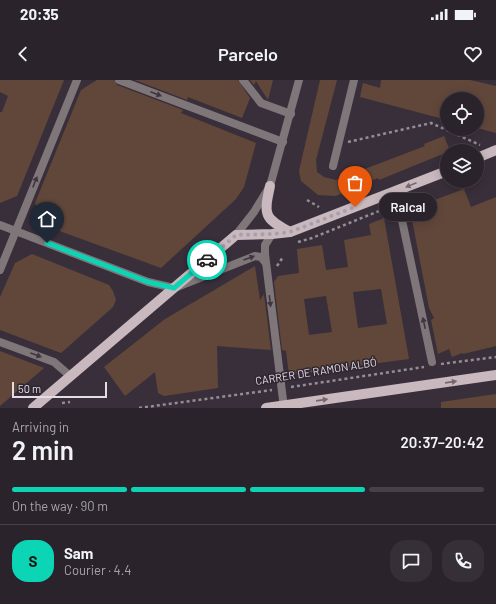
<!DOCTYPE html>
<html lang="en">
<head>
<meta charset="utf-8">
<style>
  body { margin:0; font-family:Barlow,sans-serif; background:#372f38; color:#f1f3f6; height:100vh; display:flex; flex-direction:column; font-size:15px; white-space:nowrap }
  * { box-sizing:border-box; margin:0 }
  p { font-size:13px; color:#a6a4a9 }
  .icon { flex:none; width:22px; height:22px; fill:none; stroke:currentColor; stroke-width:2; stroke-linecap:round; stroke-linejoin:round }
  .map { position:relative; height:328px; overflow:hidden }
  .details { display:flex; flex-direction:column; background:#2b232c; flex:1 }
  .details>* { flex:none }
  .fabs { position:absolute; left:440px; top:12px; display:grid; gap:8px }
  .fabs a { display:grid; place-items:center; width:44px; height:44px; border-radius:50%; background:#2b232c; box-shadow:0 2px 10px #0003,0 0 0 1px #474048; font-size:20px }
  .scale { position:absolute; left:12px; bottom:10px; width:95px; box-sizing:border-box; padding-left:4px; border:2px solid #e3dce4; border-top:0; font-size:11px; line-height:14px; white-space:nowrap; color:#e3dce4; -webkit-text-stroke:3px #2f2631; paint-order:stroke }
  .pin { position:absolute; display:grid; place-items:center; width:34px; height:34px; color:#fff; margin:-41px -17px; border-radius:50% 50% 50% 0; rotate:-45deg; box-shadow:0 0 4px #0007 }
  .pin .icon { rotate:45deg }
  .courier { position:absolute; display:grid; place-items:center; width:40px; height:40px; margin:-20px; border:3px solid #0cd5b5; border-radius:50%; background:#fff; color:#222; box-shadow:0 1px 5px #0007 }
  .bubble { position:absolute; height:28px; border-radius:14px; background:#2b232c; box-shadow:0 2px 10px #0003,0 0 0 1px #474048; font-size:13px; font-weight:600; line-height:28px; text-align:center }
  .head em { font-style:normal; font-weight:600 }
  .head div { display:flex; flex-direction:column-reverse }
  .head { display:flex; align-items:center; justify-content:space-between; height:68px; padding:0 12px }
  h1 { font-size:26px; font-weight:600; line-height:30px }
  .bar { display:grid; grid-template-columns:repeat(4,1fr); gap:6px 4px; align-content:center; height:48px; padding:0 12px }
  .bar i { height:5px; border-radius:3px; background:#474048 }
  .bar .on { background:#0cd5b5 }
  .bar p { grid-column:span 4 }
  .line { display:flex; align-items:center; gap:10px; padding:0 12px; border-top:1px solid #474048 }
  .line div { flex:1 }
  .round { display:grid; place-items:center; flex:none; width:42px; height:42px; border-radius:16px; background:#372f38 }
  .status { display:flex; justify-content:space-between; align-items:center; height:28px; padding:0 20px; background:#2b232c; direction:ltr }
  .status svg { height:11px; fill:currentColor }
  header { display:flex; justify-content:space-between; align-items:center; height:52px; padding:0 12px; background:#2b232c; font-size:18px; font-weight:600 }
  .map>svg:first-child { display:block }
  .building { fill:#61473a; fill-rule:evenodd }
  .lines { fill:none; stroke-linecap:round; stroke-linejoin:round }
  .path { stroke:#958d96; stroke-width:2.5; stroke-dasharray:3 3; stroke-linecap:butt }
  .pedestrian { stroke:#7e7679; stroke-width:8 }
  .minor { stroke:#7e7679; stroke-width:8 }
  .tertiary { stroke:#7e7679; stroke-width:8 }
  .primary { stroke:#c9b8be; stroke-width:10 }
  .oneway { fill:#3f363f }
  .oneway2 { fill:#746870 }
  .done { stroke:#a89fa9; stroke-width:4; stroke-dasharray:0 7.2 }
  .route { stroke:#0cd5b5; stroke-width:5 }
  .labels { text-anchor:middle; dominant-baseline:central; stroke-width:3; stroke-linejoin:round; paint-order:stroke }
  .street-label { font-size:11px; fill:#e3dce4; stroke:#2f2631 }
</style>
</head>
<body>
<div class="status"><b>20:35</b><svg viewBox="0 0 49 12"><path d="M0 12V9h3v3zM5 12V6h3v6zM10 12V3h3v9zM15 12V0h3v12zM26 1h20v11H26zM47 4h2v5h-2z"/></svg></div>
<header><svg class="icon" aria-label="back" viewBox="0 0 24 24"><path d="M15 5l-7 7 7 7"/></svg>Parcelo<svg class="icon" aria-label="heart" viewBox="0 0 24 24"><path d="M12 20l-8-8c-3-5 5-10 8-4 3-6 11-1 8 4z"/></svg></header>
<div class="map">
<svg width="496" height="328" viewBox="0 0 496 328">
  <rect width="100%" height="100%" fill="#392f3b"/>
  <g class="building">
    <path d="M 0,0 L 64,0 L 17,116 L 0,123 L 0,32 L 2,32 L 8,16 L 0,12 Z"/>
    <path d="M 97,0 L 114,0 L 117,5 L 183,30 L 181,33 L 256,63 L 244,107 L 236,119 L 161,188 L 43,145 L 35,123 L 81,10 Z"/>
    <path d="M 135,0 L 238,0 L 250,18 L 242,38 L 188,17 L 187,20 Z"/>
    <path d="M 250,0 L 273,0 L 268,20 L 256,1 L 254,5 Z"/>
    <path d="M 320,0 L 337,0 L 316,80 L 317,92 L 324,97 L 336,100 L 425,66 L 424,64 L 444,56 L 450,71 L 379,100 L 378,98 L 343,112 L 344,113 L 335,116 L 318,115 L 301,101 L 299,91 Z"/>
    <path d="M 381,0 L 470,0 L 496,6 L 496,53 L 477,48 L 477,19 L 447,19 L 447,40 L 360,17 L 363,3 L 380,8 Z"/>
    <path d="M 464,109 L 471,127 L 496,117 L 496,266 L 463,274 L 462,273 L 452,277 L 449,269 L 438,274 L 431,240 L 434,238 L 429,228 L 410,129 Z"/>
    <path d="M 384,138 L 409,279 L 289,295 L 286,271 L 282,270 L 274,202 L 278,196 L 299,193 L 297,169 L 322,165 L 326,190 L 348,187 L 344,160 L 371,155 L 369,144 ZM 381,209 L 387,244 L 358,248 L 353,212 ZM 326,216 L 332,252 L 309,255 L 304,219 Z"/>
    <path d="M 32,174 L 109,205 L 113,211 L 116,220 L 113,227 L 61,273 L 0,250 L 0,217 L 15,183 Z"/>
    <path d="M 255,186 L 260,220 L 264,214 L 271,270 L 217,266 L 218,308 L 164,316 L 158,313 L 155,292 L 125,316 L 104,287 L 165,239 Z"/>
    <path d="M 0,271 L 44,288 L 0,326 Z"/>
    <path d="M 496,314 L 496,328 L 441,328 L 441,322 Z"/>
  </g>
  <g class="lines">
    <g class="path">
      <path d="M 348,62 L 431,43 L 480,65"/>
      <path d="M 307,120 L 319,127"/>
      <path d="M 298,162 L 312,158 L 379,131"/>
      <path d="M 277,186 L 283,177"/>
      <path d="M 441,284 L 496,277"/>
      <path d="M 291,307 L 424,287"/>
      <path d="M 62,323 L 70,322"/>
      <path d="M 139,328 L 272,310"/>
    </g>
    <path class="pedestrian" d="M 333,86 L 354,0"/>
    <g class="minor">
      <path d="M 119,0 L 283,62"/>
      <path d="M 243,0 L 261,23 L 291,34"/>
      <path d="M 396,112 L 432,282"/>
      <path d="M 272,154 L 265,165 L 265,174 L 284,328"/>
      <path d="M 0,190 L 77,0"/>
      <path d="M 177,207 L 255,176 L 261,177 L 265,182"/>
      <path d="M 0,262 L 54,282 L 69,295"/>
    </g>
    <g class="tertiary">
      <path d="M 0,145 L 148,202 L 174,208"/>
      <path d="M 236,155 L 254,132 L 270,106 L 299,0"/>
    </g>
    <g class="primary">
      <path d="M 477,78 L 496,70"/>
      <path d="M 270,106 C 264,134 263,138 290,152"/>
      <path d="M 33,328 L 236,155 L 272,154 L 290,152 L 447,91"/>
      <path d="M 266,328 L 496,295"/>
    </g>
  </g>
  <defs><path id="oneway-solid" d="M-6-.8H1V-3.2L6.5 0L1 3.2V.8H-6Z"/></defs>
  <g class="oneway">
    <use href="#oneway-solid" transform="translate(156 14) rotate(21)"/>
    <use href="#oneway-solid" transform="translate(35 102) rotate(-68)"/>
    <use href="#oneway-solid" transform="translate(249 178) rotate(-20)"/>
    <use href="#oneway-solid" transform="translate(270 221) rotate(83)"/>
    <use href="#oneway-solid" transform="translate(424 243) rotate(-102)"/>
    <use href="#oneway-solid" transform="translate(36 275) rotate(20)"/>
  </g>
  <g class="oneway2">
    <use href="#oneway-solid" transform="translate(411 105) rotate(158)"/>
    <use href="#oneway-solid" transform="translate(451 302) rotate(-8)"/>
    <use href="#oneway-solid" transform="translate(322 320) rotate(-8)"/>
  </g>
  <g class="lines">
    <path class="done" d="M 207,180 L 236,155 L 272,154 L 290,152 L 355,127"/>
    <path class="route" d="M 47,163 L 148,202 L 174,208 L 207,180"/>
  </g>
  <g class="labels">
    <g class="street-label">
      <text transform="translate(316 291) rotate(-9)">CARRER DE RAMON ALBÓ</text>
    </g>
  </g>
</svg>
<div class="fabs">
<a><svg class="icon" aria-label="locate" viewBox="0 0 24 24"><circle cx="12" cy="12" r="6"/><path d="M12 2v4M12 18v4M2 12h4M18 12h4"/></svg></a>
<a><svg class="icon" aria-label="layers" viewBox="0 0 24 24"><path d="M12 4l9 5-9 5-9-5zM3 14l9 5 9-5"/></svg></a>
</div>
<div class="scale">50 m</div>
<div class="pin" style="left:355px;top:127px;background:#ea580c"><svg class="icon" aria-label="bag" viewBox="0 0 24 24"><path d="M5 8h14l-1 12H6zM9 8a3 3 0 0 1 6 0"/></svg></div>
<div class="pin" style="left:47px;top:163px;background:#1f2937"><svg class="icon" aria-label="home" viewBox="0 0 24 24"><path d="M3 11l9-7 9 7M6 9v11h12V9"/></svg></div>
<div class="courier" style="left:207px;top:180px"><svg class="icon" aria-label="car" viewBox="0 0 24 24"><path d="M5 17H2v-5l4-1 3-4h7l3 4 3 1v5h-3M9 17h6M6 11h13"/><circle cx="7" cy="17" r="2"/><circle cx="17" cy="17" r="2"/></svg></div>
<div class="bubble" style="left:379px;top:113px;width:58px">Raical</div>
</div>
<section class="details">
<div class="head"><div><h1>2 min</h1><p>Arriving in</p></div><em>20:37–20:42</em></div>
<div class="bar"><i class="on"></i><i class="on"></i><i class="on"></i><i></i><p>On the way · 90 m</p></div>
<div class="line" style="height:72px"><b class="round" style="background:#0cd5b5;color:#111">S</b><div><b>Sam</b><p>Courier · 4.4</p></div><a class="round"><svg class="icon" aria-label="chat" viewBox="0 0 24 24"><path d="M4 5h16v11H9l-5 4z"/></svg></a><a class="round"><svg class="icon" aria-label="phone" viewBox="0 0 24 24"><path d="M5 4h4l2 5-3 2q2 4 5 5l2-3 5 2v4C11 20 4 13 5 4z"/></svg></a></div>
</section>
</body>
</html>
